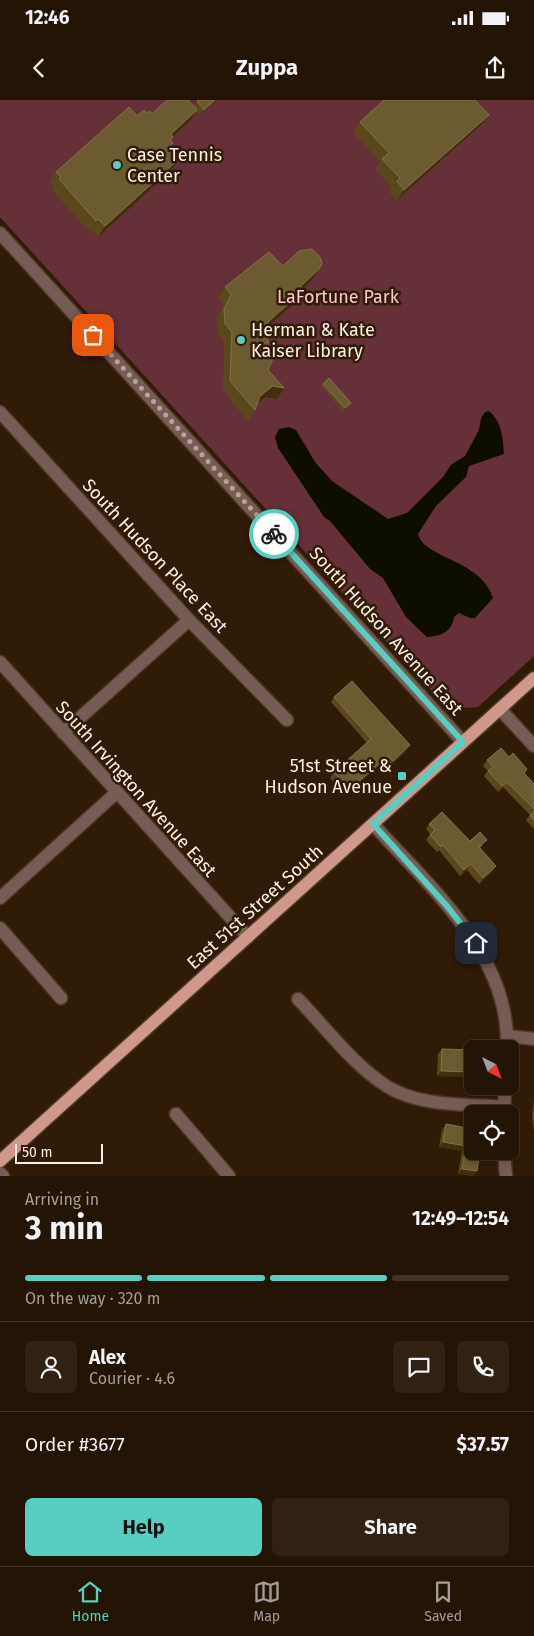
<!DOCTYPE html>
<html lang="en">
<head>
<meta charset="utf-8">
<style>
  body { margin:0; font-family:"Fira Sans",sans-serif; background:#302113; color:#f1f3f6; height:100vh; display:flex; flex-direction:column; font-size:19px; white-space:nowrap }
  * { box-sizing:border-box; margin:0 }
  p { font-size:16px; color:#a39e9a }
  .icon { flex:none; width:28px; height:28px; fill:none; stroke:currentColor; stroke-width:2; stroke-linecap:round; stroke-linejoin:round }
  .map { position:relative; height:1076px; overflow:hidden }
  .sheet { display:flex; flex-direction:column; background:#241405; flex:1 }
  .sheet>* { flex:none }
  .needle { width:32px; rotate:138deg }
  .tools { position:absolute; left:464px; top:940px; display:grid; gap:10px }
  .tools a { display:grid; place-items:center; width:55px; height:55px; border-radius:8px; background:#241405; box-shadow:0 2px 8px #0003,0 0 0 1px #413327; font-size:25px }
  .scale { position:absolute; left:15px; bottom:12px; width:88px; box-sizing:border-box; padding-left:5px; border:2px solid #feefe3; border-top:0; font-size:14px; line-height:18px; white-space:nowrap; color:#feefe3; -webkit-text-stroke:4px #301b07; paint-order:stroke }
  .pin { position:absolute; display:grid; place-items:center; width:42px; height:42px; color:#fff; margin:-21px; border-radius:10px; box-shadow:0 2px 8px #0006 }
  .courier { position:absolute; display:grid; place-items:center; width:50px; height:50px; margin:-25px; border:4px solid #57cec1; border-radius:50%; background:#fff; color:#222; box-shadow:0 1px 6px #0007 }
  .overview em { font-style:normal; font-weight:700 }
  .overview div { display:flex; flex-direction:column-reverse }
  .overview { display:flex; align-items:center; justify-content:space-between; height:85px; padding:0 25px }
  h1 { font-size:32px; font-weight:700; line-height:38px }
  .bar { display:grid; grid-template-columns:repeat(4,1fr); gap:8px 5px; align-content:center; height:60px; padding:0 25px }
  .bar i { height:6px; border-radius:4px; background:#413327 }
  .bar .current { background:#57cec1 }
  .bar p { grid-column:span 4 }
  .line { display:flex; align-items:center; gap:12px; padding:0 25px; border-top:1px solid #413327 }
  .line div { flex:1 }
  .round { display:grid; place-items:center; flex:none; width:52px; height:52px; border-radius:8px; background:#302113 }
  .primary-button { display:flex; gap:10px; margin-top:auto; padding:10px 25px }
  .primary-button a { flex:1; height:58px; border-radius:8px; background:#57cec1; color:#111; font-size:20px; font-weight:700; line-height:58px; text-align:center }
  .primary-button a+a { background:#302113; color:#f1f3f6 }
  .status { display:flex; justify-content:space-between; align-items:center; height:35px; padding:0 25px; background:#241405; direction:ltr }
  .status svg { height:14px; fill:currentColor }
  header { display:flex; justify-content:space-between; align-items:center; height:65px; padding:0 25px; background:#241405; font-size:22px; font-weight:700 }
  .tab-bar { display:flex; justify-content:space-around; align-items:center; height:70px; border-top:1px solid #413327; background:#241405; font-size:14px; color:#a39e9a }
  .tab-bar a { display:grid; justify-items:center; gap:2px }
  .tab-bar .current { color:#57cec1 }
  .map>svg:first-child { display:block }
  .green { fill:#663039 }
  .water { fill:#0d0d00 }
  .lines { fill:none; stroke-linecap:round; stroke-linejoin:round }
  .minor-casing { stroke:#4d3926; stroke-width:15 }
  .major-casing { stroke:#4d3926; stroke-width:15 }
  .minor { stroke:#775c55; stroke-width:12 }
  .major { stroke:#d0988a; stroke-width:12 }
  .wall { fill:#5a481c }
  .shaded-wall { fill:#422e0b }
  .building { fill:#6c5a31; stroke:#83714d }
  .done { stroke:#b6a596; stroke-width:5; stroke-dasharray:0 9 }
  .route { stroke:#57cec1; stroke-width:6 }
  .poi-dot { fill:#57cec1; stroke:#301b07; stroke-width:2 }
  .labels { text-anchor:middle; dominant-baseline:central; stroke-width:5; stroke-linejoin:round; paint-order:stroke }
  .poi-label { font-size:18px; fill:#feefe3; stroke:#301b07; text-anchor:start }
  .park-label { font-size:18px; fill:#ffc4cc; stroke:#301b07 }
  .street-label { font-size:18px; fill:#feefe3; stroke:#301b07 }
</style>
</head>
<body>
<div class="status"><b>12:46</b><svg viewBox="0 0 49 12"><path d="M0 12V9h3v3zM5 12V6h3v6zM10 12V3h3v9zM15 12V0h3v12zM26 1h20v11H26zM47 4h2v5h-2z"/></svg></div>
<header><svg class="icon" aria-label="back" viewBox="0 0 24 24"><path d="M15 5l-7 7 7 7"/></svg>Zuppa<svg class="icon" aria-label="share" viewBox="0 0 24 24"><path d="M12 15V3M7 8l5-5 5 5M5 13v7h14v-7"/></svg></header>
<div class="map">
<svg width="534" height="1076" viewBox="0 0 534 1076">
  <rect width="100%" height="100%" fill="#301b07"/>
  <path class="green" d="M 0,0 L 534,0 L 534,556 L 478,607 L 448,609 L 0,117 Z"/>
  <path class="water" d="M 489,311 C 502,322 503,338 504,354 L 469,366 L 466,377 L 436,406 L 418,434 C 424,459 481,459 493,498 L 475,518 L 470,518 L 459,513 L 454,517 C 452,532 441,536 427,537 L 406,517 L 383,478 L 370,469 L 330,421 L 324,417 L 278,348 L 275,337 L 279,329 L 289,327 L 296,330 L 315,362 L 332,381 L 388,419 L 407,413 L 443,377 L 451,365 L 465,356 L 479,330 L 481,318 L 485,312 Z"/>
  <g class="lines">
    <g class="minor-casing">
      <g id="minor">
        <path d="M 0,133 L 463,642"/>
        <path d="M 0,312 L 189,520 L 287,620"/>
        <path d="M 0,562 L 248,837"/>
        <path d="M 500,609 L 534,646"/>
        <path d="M 63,633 L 189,520"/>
        <path d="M 373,724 C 430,788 511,855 507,949"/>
        <path d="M 0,798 L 116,693"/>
        <path d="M 0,828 L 61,898"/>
        <path d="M 298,899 C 326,928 353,965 388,987 C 421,1007 467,1004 504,1007"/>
        <path d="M 508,936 L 534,939"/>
        <path d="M 176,1014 L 229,1076"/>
        <path d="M 504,1014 L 505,986"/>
        <path d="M 504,1051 L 506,1076"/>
        <path d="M 0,1073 L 3,1076"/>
      </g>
    </g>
    <g class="major-casing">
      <path id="major" d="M 0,1061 L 534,578"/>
    </g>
    <use href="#minor" class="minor"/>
    <use href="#major" class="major"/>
  </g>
  <g class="wall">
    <path d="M 198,0 L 217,0 L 200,15 L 197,11 L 190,21 L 173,36 L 171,40 L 173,43 L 168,50 L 178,60 L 171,71 L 98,137 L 91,129 L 89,131 L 52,90 L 54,87 L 49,82 L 56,72 L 137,16 L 147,13 L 152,14 L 193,6 Z"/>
    <path d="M 489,15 L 481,25 L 397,100 L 389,92 L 392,88 L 375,69 L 380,62 L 353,32 L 360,22 Z"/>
    <path d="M 283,166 L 319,169 L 312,180 L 303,188 L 297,201 L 268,226 L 268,270 L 284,288 L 277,299 L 266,297 L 258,303 L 255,310 L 248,321 L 223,291 L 224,243 L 218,234 L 216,220 L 224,204 L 218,198 L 225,187 Z"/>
    <path d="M 323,284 L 351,303 L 343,311 L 321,287 Z"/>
    <path d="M 334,597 L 406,651 L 389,667 L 384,661 L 345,695 L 330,678 L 334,672 L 367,643 L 331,602 Z"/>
    <path d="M 509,657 L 527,669 L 524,674 L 534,684 L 534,729 L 526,720 L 530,715 L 503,687 L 498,692 L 484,676 L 488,671 L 483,666 L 487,660 Z"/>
    <path d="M 429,724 L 470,741 L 483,745 L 480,748 L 496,766 L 492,772 L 479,784 L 467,770 L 460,776 L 439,750 L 437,752 L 426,740 L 430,734 L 426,729 Z"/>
    <path d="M 474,946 L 483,949 L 472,949 L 472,977 L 437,976 L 438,954 L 442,949 L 471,950 Z"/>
    <path d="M 534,999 L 534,1032 L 532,1015 Z"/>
    <path d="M 446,1024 L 472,1029 L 477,1071 L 474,1076 L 458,1074 L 462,1051 L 439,1047 L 442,1030 Z"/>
  </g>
  <g class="shaded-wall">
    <path d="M 215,0 L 217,0 L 200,15 L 204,10 Z"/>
    <path d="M 197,10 L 190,21 L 164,45 L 171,34 Z"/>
    <path d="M 489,15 L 481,25 L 397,100 L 404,90 Z"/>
    <path d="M 178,60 L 171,71 L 98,137 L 105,126 Z"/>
    <path d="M 319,169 L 312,180 L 294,196 L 301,186 Z"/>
    <path d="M 304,190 L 297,201 L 261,233 L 268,222 Z"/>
    <path d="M 273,286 L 284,288 L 277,299 L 266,297 L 252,307 L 260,296 Z"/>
    <path d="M 410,645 L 406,651 L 389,667 L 393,661 Z"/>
    <path d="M 388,656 L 384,661 L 345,695 L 349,690 Z"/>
    <path d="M 471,764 L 467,770 L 460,776 L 464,770 Z"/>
    <path d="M 496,766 L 492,772 L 479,784 L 483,778 Z"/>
    <path d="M 441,971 L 472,972 L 472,977 L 437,976 Z"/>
    <path d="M 443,1042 L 466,1046 L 462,1051 L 439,1047 Z"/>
    <path d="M 462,1069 L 477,1071 L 474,1076 L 458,1074 Z"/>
  </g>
  <g class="building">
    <path d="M 167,0 L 188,0 L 197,10 L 171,34 L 173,37 L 170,39 L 173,43 L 167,48 L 178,60 L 105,126 L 98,119 L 96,121 L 59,79 L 61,77 L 56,72 L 129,7 L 137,16 L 144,10 L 147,13 L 150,11 L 152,14 Z"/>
    <path d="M 198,0 L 215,0 L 204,10 L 197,1 Z"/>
    <path d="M 384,0 L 475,0 L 489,15 L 404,90 L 397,81 L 400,78 L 382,59 L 389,53 L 360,22 Z"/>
    <path d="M 312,149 L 320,157 L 322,163 L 319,169 L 301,186 L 304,190 L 268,222 L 268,247 L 275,254 L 268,270 L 284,288 L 273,286 L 260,296 L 255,310 L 230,281 L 232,232 L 225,224 L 224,210 L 231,194 L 225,187 L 269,152 L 283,166 L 299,151 Z"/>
    <path d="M 329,278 L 351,303 L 345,308 L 323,284 Z"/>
    <path d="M 352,581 L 410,645 L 393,661 L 388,656 L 349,690 L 334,672 L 371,639 L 334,597 Z"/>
    <path d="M 501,648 L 509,657 L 513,653 L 527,669 L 524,673 L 534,684 L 534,709 L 507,682 L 502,686 L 488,671 L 493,667 L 487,660 Z"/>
    <path d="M 534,711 L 534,720 L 530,715 Z"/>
    <path d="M 442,712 L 470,741 L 480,732 L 487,740 L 479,747 L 496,766 L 483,778 L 471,764 L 464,770 L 443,745 L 441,747 L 430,735 L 435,730 L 429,724 Z"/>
    <path d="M 474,946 L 483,947 L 483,949 L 474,949 Z"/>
    <path d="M 442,949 L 472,950 L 472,972 L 441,971 Z"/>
    <path d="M 446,1024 L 472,1029 L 472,1051 L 480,1051 L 477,1071 L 462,1069 L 466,1046 L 443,1042 Z"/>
  </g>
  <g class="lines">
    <path class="done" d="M 93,235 L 274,434"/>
    <path class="route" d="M 274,434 L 463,642 L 373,724 L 447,806 L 476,843"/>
  </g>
  <g class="poi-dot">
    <circle cx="117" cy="65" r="5"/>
    <circle cx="241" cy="240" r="5"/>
    <rect x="397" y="671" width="10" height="10" rx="2.5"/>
  </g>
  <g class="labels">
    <g class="poi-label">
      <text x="127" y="55">Case Tennis<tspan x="127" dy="21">Center</tspan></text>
      <text x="251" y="230">Herman &amp; Kate<tspan x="251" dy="21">Kaiser Library</tspan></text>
      <text x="392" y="666" text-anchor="end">51st Street &amp;<tspan x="392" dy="21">Hudson Avenue</tspan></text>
    </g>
    <g class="park-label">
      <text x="338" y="197">LaFortune Park</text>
    </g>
    <g class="street-label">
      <text transform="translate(155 456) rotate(47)">South Hudson Place East</text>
      <text transform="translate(386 531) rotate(48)">South Hudson Avenue East</text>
      <text transform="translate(136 689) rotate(48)">South Irvington Avenue East</text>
      <text transform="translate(255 807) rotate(-42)">East 51st Street South</text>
    </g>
  </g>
</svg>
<div class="tools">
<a><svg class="needle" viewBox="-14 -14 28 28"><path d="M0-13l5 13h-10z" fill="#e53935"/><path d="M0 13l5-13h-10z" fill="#a39e9a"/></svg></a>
<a><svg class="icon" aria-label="locate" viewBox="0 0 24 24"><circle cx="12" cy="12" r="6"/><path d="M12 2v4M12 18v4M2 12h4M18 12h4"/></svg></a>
</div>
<div class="scale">50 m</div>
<div class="pin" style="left:93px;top:235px;background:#ea580c"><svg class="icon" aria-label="bag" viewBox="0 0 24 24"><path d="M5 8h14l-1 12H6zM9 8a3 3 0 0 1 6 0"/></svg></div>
<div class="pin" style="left:476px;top:843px;background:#1f2937"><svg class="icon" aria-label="home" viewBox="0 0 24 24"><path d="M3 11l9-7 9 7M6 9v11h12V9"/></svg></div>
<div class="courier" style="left:274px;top:434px"><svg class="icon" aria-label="bike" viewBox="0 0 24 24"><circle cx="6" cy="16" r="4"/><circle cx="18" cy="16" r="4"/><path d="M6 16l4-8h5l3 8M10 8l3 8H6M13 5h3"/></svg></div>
</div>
<section class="sheet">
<div class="overview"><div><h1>3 min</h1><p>Arriving in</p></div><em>12:49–12:54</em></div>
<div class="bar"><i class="current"></i><i class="current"></i><i class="current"></i><i></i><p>On the way · 320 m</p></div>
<div class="line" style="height:90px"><a class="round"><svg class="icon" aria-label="person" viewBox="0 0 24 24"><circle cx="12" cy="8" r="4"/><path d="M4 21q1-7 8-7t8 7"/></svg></a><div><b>Alex</b><p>Courier · 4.6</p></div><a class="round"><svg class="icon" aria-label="chat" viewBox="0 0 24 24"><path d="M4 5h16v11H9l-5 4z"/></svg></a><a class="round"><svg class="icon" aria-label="phone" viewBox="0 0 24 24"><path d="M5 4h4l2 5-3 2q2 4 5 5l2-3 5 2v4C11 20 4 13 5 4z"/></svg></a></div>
<div class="line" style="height:65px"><div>Order #3677</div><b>$37.57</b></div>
<div class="primary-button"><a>Help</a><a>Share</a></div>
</section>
<nav class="tab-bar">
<a class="current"><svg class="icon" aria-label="home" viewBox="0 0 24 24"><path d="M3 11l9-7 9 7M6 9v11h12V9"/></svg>Home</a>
<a><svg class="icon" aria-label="map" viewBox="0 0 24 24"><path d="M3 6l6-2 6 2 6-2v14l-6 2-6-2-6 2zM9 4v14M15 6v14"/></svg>Map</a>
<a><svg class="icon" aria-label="saved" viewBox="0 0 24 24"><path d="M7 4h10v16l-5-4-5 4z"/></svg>Saved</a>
</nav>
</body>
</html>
